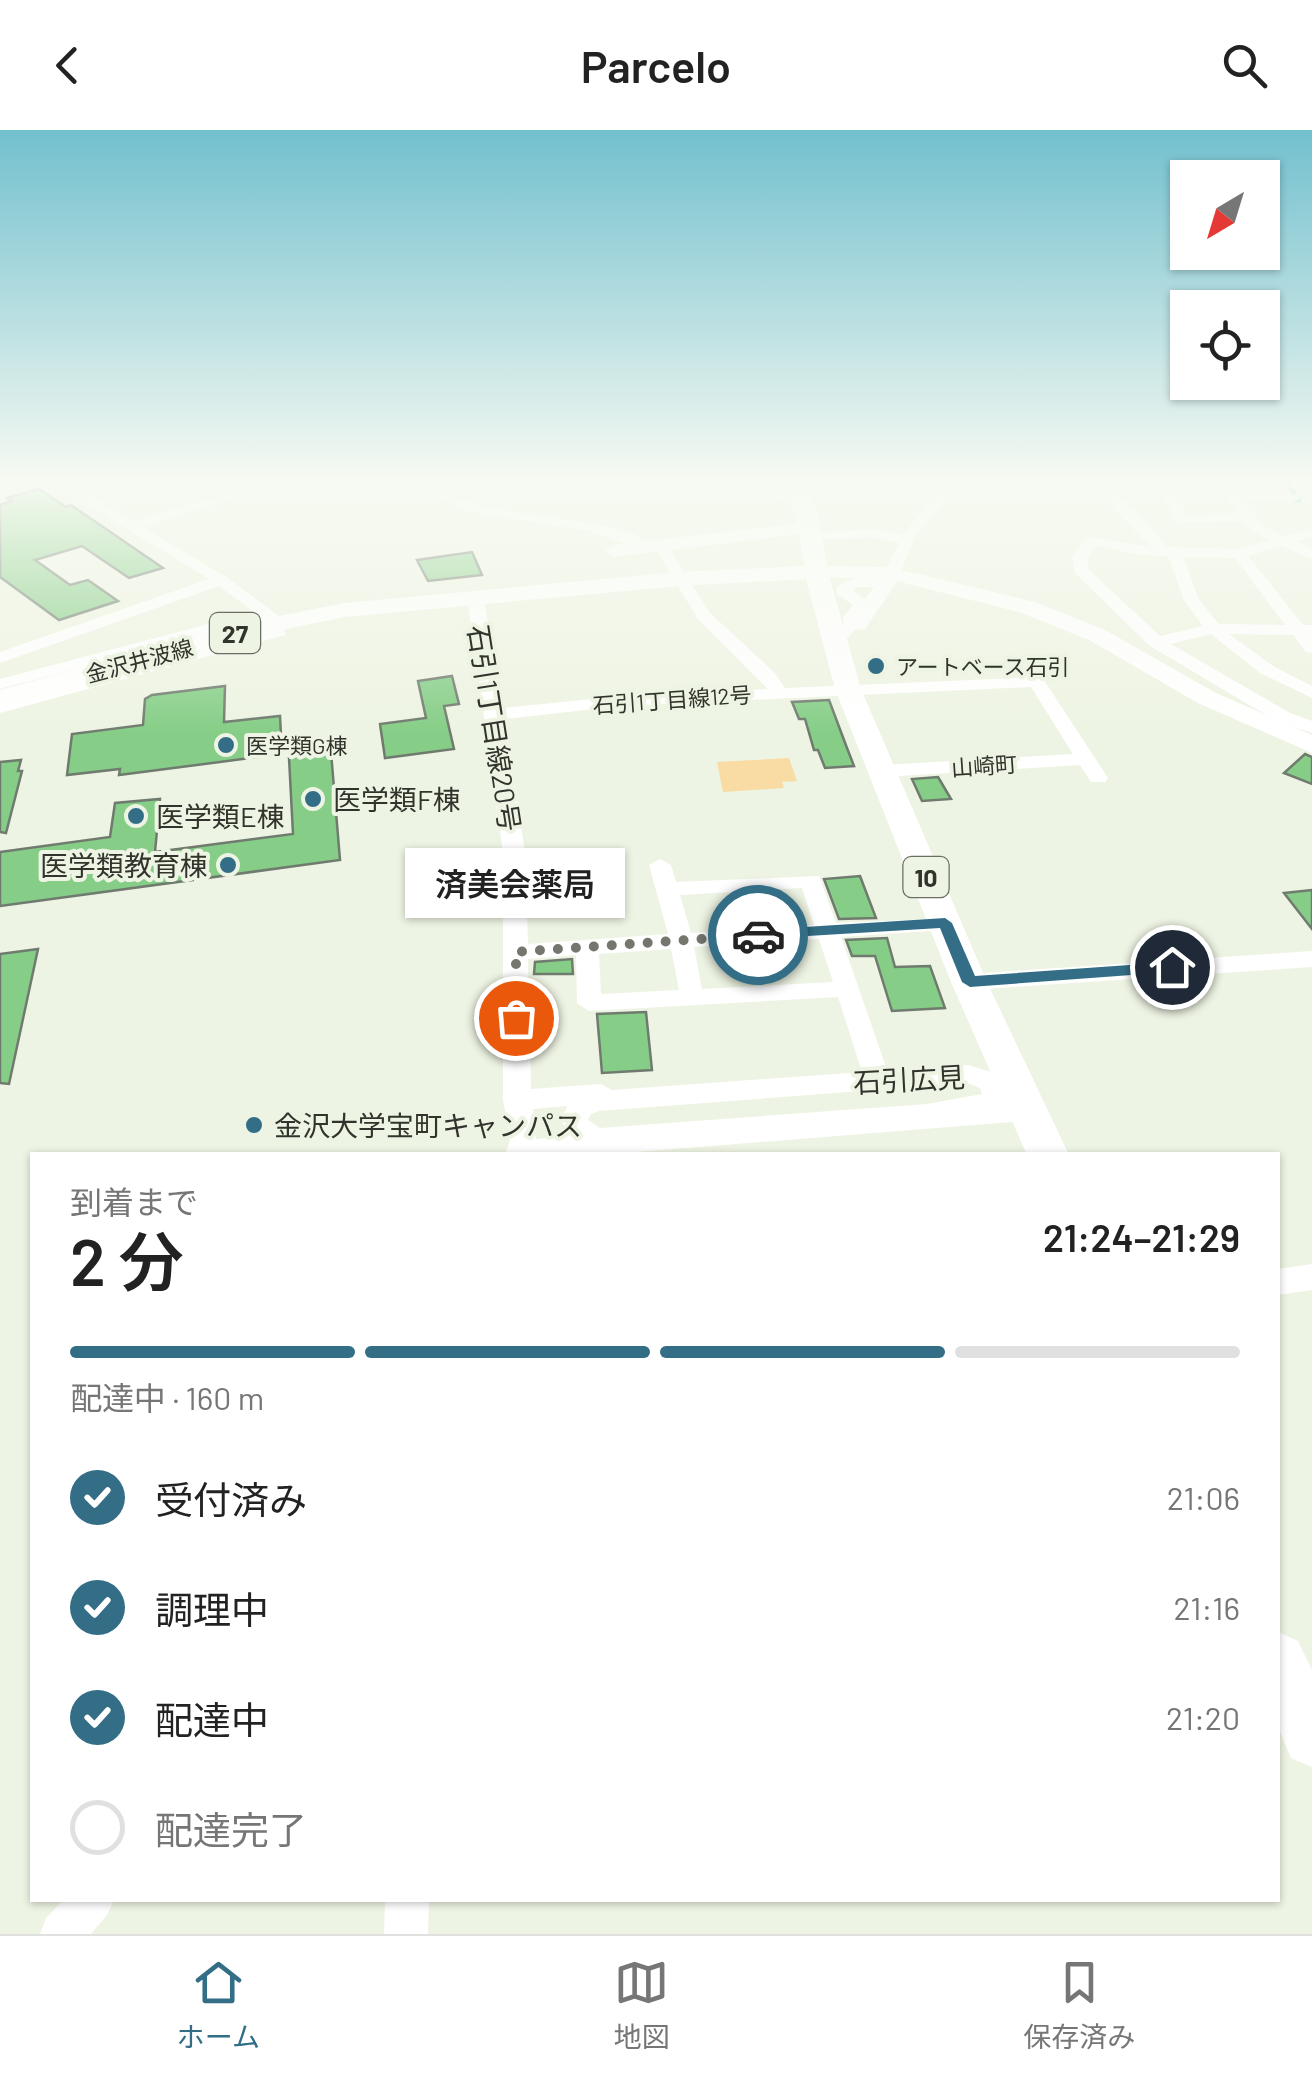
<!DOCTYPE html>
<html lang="ja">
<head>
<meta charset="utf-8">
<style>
  body { margin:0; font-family:Barlow,"Noto Sans JP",sans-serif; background:#f6f6f6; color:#222; height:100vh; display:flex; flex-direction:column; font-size:38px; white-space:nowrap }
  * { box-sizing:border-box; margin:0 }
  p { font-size:32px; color:#767676 }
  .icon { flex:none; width:55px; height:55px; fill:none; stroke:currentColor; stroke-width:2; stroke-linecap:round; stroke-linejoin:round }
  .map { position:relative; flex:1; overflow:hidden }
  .sheet { position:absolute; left:30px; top:1022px; width:1250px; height:750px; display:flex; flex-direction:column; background:#fff; border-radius:0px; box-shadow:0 2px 8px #0004 }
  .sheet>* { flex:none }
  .needle { width:65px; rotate:218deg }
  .buttons { position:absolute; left:1170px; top:30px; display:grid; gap:20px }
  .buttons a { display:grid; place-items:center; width:110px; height:110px; border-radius:0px; background:#fff; box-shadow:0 2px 8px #0004; font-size:50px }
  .pin { position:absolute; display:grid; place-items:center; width:85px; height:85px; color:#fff; margin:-42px; border:5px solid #fff; border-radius:50%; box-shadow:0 2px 10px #0007 }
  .courier { position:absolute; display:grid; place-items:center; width:100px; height:100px; margin:-50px; border:8px solid #336e86; border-radius:50%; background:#fff; color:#222; box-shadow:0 2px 12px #0007 }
  .bubble { position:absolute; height:70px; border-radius:0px; background:#fff; box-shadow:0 2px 8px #0004; font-size:32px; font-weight:600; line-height:70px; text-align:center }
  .headline em { font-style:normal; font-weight:600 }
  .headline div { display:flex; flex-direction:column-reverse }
  .headline { display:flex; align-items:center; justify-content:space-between; height:170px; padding:0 40px }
  h1 { font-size:65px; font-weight:600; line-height:75px }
  .bar { display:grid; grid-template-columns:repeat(4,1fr); gap:15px 10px; align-content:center; height:120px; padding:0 40px }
  .bar i { height:12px; border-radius:8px; background:#e0e0e0 }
  .bar .active { background:#336e86 }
  .bar p { grid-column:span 4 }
  ol { padding:0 40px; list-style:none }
  li { display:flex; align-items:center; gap:30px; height:110px }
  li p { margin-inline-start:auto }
  li .icon { padding:10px; border-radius:50%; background:#336e86; color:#fff; stroke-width:4 }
  li:last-child { color:#767676 }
  li i { width:55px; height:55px; border:5px solid #e0e0e0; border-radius:50% }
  header { display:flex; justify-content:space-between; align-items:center; height:130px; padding:0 40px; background:#fff; font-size:45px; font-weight:600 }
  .menu { display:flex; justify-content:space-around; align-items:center; height:140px; border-top:2px solid #e0e0e0; background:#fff; font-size:28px; color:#767676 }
  .menu a { display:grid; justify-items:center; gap:5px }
  .menu .active { color:#336e86 }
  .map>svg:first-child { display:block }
  .green { fill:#f9dba4 }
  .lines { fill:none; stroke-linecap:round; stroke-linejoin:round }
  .stream { stroke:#61d2a6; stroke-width:4 }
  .building { fill:#86ce87; stroke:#707b6f; stroke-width:2.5 }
  .street { fill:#fff; fill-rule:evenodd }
  .secondary { fill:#fff; fill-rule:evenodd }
  .primary { fill:#fff; fill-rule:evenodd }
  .route { fill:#336e86 }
  .done { stroke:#73776d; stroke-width:10; stroke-dasharray:0 18 }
  .poi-dot { fill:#336e86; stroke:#eef4e3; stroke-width:4 }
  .labels { text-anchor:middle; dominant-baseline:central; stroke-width:8; stroke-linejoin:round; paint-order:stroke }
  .far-street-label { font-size:22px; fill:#31342d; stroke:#eef4e3 }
  .far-poi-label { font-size:22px; fill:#31342d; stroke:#eef4e3; text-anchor:start }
  .shield { fill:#eef4e3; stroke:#6a6e64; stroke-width:2.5 }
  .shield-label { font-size:25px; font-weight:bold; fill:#31342d }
  .street-label { font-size:28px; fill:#31342d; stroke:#eef4e3 }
  .poi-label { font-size:28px; fill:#31342d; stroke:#eef4e3; text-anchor:start }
</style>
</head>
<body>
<header><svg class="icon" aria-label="back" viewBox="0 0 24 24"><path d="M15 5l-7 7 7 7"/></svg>Parcelo<svg class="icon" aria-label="search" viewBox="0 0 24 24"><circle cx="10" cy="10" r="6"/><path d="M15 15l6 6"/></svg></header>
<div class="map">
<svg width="1312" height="1804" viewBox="0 0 1312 1804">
  <rect width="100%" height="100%" fill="#eef4e3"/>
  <path class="green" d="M 789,628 L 797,651 L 782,652 L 784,658 L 723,662 L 717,632 Z"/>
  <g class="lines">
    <path class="stream" d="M 1284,350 L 1300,371 L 1289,370"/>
  </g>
  <g class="building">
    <path d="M 39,359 L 66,377 L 71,375 L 163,438 L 129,448 L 82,416 L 35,430 L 70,455 L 88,450 L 118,471 L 59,490 L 0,447 L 0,375 L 12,371 L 7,368 Z"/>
    <path d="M 472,422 L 482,445 L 428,451 L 417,430 Z"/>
    <path d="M 452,546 L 459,574 L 444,576 L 454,619 L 385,628 L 380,594 L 426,588 L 418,551 Z"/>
    <path d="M 225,556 L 224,592 L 280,586 L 282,624 L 119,645 L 120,639 L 67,645 L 72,604 L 143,595 L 145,569 L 152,565 Z"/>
    <path d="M 829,570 L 847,618 L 854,636 L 825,638 L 818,620 L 814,620 L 805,589 L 799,589 L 792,572 Z"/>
    <path d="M 331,622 L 340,730 L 0,776 L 0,722 L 110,707 L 115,673 L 160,669 L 155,722 L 293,704 L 289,628 Z"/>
    <path d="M 1305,624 L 1312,627 L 1312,654 L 1284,643 Z"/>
    <path d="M 21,630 L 18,641 L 22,641 L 6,703 L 0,702 L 0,632 Z"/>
    <path d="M 938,647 L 951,669 L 922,671 L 912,649 Z"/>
    <path d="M 860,746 L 876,788 L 839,789 L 824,749 Z"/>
    <path d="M 1312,760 L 1312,799 L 1284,763 Z"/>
    <path d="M 887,808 L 895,837 L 930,836 L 945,878 L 892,881 L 875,826 L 852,826 L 846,810 Z"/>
    <path d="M 38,819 L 9,954 L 0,953 L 0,824 Z"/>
    <path d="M 572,829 L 573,844 L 534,844 L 535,832 Z"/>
    <path d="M 646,882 L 652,940 L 602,943 L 597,884 Z"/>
  </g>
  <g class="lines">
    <g class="street">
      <path d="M 20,350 L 43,350 L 0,363 L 0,355 Z"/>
      <path d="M 47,350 L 63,350 L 133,391 L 272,350 L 293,350 L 143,397 L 226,447 L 283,489 L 285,505 L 0,583 L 0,572 L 269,502 L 269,495 L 259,491 L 0,559 L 0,549 L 254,482 L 219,456 L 0,533 L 0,522 L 209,449 Z"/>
      <path d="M 404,350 L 421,350 L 478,376 L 618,398 L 636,405 L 649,416 L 642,420 L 590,401 L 470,382 Z"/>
      <path d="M 493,350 L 507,350 L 508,351 L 501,355 Z"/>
      <path d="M 744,350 L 762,350 L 810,375 L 798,378 Z"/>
      <path d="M 952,350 L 966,350 L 917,403 L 896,453 L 865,499 L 855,500 L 841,515 L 829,515 L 827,511 L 844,493 L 843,487 L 853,475 L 837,464 L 837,458 C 848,445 865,448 880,448 L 900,413 L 876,408 L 810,409 L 805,408 L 805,402 L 876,400 L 902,404 ZM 859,457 L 874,457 L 865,469 L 852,460 Z"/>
      <path d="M 1086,350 L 1101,350 L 1144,389 L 1167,417 L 1238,419 L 1270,410 L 1252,401 L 1244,391 L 1178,393 L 1153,350 L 1167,350 L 1187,386 L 1238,383 L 1212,350 L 1226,350 L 1234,359 L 1298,365 L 1300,368 L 1293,372 L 1241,368 L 1262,395 L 1284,406 L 1312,398 L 1312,407 L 1296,411 L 1312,419 L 1312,429 L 1282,416 L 1248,426 L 1303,495 L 1312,495 L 1312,523 L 1306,522 L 1293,505 L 1229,504 L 1273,536 L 1312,556 L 1312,568 L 1260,543 L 1211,504 L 1171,514 L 1290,583 L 1312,591 L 1312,603 L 1276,591 L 1150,516 L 1075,443 L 1072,426 L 1087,407 L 1151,417 ZM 1096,415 L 1138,425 L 1168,426 L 1184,470 L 1203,496 L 1160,506 L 1088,439 L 1088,426 ZM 1183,427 L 1235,428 L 1285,495 L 1219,494 L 1199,470 Z"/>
      <path d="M 659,409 L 666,413 L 710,483 L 774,542 L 785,558 L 1042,547 L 1108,648 L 1105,652 L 1091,652 L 1080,635 L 882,647 L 872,641 L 882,635 L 1073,624 L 1031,557 L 621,576 L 505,589 L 525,723 L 528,814 L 668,804 L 649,735 L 660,729 L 671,735 L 676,752 L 819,746 L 836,793 L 953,788 L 956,793 L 953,798 L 945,800 L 841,807 L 887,940 L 968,935 L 998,944 L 1009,962 L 1005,975 L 1038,976 L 1042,983 L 1038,990 L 598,1025 L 513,1025 L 503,970 L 503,723 L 467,466 L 475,461 L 483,466 L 503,578 L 621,566 L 768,559 L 698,489 L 652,413 ZM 802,758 L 814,795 L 691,803 L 680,765 ZM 819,809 L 833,852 L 702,859 L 694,817 ZM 671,819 L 679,860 L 601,864 L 599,824 ZM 576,825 L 577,873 L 589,881 L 838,867 L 862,942 L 612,960 L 601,954 L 531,959 L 528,829 ZM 967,953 L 980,958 L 982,964 L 927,974 L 600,998 L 588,990 L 591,984 L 599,981 ZM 567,976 L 561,991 L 570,1006 L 536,1009 L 533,979 Z"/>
      <path d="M 1312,821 L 1312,837 L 969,860 L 957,852 L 969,844 Z"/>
      <path d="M 1312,1134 L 1312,1160 L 1278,1165 L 1278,1139 Z"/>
      <path d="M 63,1770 L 114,1770 L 107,1785 L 91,1804 L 40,1804 L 46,1788 Z"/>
      <path d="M 385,1770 L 429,1770 L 428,1804 L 384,1804 Z"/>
    </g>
    <g class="secondary">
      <path d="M 809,392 L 816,394 L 816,402 L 615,427 L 605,421 L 615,415 Z"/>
      <path d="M 816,436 L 889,437 L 1035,472 L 1105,500 L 1216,563 L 1312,605 L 1312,623 L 1198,573 L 1089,510 L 1019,482 L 889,449 L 808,447 L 805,442 L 808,437 Z"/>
      <path d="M 524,1005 L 538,1010 L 543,1025 L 505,1025 L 510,1010 Z"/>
    </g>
    <g class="primary">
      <path d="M 780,350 L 800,350 L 818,384 L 828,442 L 861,559 L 987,852 L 1069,1025 L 1027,1025 L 951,852 L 835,559 L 806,449 L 679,456 L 345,487 L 261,504 L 0,576 L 0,560 L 249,492 L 345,473 L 679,442 L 804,436 L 796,384 Z"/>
      <path d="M 1278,1502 L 1298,1511 L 1312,1540 L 1312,1637 L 1291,1628 L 1278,1597 Z"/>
    </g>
  </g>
  <linearGradient id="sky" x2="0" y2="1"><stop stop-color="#72c0ce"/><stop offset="0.58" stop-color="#f7faf2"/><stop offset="1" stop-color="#f7faf2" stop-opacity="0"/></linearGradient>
  <rect width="1312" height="603" fill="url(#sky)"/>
  <path class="route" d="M 945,788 L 952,793 L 975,846 L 1172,832 L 1180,837 L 1172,842 L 970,857 L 962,852 L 940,798 L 758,809 L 750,805 L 758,800 Z"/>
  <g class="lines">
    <path class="done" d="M 516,888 L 516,822 L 758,805"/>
  </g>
  <g class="poi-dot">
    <circle cx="876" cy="536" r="10"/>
    <circle cx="226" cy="615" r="10"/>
    <circle cx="313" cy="669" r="10"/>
    <circle cx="136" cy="686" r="10"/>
    <circle cx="228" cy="735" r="10"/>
    <circle cx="254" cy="995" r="10"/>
  </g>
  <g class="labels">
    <g class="far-street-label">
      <text transform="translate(139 530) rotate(-15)">金沢井波線</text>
      <text transform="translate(672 569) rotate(-4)">石引1丁目線12号</text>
      <text transform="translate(984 635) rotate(-4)">山崎町</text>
    </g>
    <g class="far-poi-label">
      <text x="896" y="536">アートベース石引</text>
      <text x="246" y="615">医学類G棟</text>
    </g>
    <g class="shield">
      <rect x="210" y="483" width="50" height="40" rx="8"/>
      <rect x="903.5" y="727" width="45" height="40" rx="8"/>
    </g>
    <g class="shield-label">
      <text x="235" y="503">27</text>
      <text x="926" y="747">10</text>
    </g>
    <g class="street-label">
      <text transform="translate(495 598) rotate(81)">石引1丁目線20号</text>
      <text transform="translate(909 949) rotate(-3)">石引広見</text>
    </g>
    <g class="poi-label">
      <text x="333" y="669">医学類F棟</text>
      <text x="156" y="686">医学類E棟</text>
      <text x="208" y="735" text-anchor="end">医学類教育棟</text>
      <text x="274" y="995">金沢大学宝町キャンパス</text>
    </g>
  </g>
</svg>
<div class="buttons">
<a><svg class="needle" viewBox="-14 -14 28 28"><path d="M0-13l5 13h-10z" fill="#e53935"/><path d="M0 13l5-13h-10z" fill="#767676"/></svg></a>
<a><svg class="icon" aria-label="locate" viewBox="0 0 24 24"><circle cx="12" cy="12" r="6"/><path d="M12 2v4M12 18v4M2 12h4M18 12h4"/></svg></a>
</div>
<div class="pin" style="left:516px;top:888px;background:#ea580c"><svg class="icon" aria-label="bag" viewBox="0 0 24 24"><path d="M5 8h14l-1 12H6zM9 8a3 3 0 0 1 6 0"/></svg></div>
<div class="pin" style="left:1172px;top:837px;background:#1f2937"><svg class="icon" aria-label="home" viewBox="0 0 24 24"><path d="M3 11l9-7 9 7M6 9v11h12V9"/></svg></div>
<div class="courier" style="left:758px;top:805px"><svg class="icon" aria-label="car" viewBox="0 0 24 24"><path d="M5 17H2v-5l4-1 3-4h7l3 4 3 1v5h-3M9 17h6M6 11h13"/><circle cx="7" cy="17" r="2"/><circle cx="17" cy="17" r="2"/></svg></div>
<div class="bubble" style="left:405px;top:718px;width:220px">済美会薬局</div>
<section class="sheet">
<div class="headline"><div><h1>2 分</h1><p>到着まで</p></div><em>21:24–21:29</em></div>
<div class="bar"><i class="active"></i><i class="active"></i><i class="active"></i><i></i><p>配達中 · 160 m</p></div>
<ol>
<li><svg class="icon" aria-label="check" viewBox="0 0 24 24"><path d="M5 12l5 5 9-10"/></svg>受付済み<p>21:06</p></li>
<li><svg class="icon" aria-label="check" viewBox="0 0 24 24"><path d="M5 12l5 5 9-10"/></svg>調理中<p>21:16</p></li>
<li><svg class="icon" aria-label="check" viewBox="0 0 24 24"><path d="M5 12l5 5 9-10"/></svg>配達中<p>21:20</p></li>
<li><i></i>配達完了</li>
</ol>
</section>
</div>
<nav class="menu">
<a class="active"><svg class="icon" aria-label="home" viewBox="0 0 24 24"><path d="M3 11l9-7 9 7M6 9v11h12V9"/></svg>ホーム</a>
<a><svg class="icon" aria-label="map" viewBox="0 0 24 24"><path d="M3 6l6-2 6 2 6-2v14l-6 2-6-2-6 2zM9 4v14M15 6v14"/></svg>地図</a>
<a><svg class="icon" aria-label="saved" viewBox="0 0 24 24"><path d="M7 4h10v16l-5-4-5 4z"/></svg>保存済み</a>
</nav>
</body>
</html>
